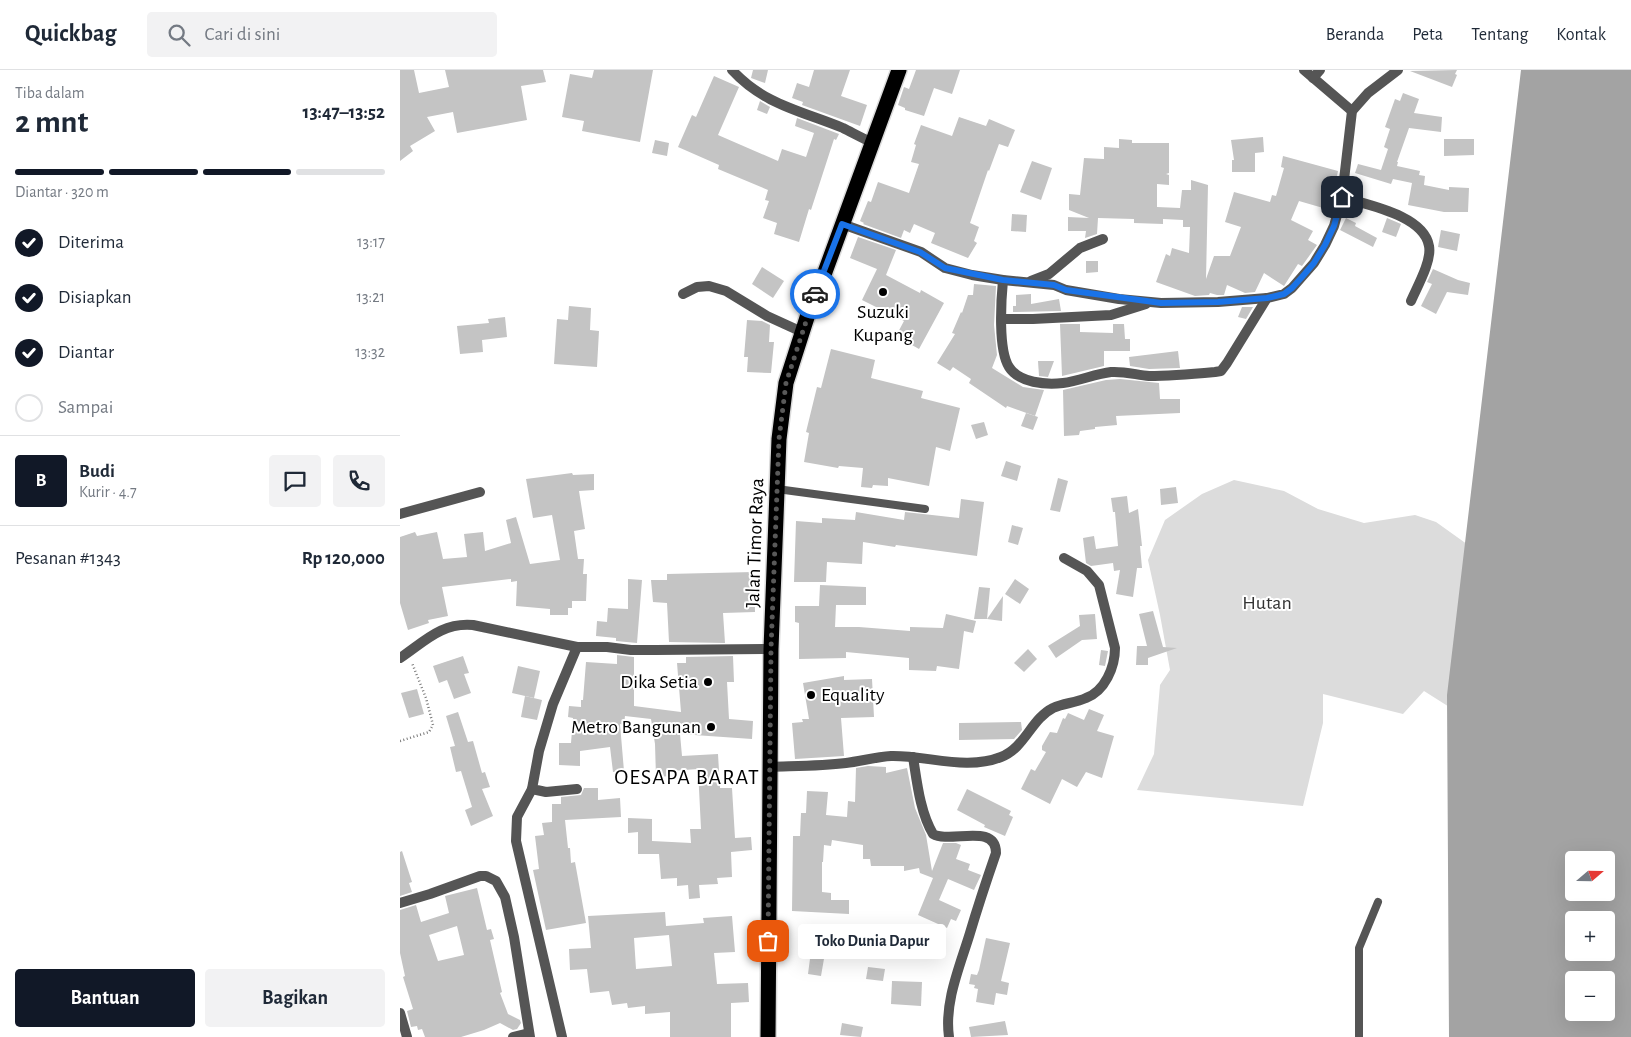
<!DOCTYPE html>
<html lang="id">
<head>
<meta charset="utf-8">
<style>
  body { margin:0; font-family:"Alegreya Sans",sans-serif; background:#f2f2f3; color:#1f2937; height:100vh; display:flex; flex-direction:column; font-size:19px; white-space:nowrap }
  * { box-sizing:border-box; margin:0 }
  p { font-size:16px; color:#747a83 }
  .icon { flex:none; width:28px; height:28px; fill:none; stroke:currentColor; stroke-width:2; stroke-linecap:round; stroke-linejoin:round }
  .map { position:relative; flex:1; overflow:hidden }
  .side { display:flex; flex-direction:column; background:#fff; width:400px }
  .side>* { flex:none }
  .needle { width:32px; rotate:70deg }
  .tools { position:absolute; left:1165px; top:781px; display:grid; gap:10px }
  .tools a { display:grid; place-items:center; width:50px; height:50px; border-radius:5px; background:#fff; box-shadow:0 5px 20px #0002; font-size:25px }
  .pin { position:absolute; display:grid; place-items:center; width:42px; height:42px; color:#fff; margin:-21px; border-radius:10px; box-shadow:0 2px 8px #0006 }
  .courier { position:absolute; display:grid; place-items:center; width:50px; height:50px; margin:-25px; border:4px solid #1a73e8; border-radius:50%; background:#fff; color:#222; box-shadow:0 1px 6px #0007 }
  .bubble { position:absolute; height:35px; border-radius:5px; background:#fff; box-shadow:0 5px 20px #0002; font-size:16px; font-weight:600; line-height:35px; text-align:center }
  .summary em { font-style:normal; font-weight:600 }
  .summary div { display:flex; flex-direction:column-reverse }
  .summary { display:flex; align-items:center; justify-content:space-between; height:85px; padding:0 15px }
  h1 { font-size:32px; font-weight:600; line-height:38px }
  .bar { display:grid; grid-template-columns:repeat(4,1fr); gap:8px 5px; align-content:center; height:60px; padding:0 15px }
  .bar i { height:6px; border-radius:4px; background:#e0e1e3 }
  .bar .selected { background:#111827 }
  .bar p { grid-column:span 4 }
  .line { display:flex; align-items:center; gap:12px; padding:0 15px; border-top:1px solid #e0e1e3 }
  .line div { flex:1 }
  .round { display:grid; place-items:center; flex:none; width:52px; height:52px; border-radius:5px; background:#f2f2f3 }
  ol { padding:0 15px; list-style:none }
  li { display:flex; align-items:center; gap:15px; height:55px }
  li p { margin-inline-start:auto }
  li .icon { padding:5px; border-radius:50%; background:#111827; color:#fff; stroke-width:4 }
  li:last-child { color:#747a83 }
  li i { width:28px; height:28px; border:2px solid #e0e1e3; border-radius:50% }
  .cta { display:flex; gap:10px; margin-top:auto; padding:10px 15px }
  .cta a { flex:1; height:58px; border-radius:5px; background:#111827; color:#fff; font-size:20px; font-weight:600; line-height:58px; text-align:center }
  .cta a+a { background:#f2f2f3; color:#1f2937 }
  header { display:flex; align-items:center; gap:30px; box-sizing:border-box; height:70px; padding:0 25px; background:#fff; border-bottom:1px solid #e0e1e3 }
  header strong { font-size:24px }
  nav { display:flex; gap:28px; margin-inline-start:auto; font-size:18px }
  .search { width:350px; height:45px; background:#f2f2f3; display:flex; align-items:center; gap:12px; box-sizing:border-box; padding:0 18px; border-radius:5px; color:#747a83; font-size:19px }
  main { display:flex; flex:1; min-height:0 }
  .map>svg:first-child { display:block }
  .green { fill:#dcdcdc }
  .water { fill:#a3a3a3; fill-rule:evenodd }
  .building { fill:#c4c4c4; fill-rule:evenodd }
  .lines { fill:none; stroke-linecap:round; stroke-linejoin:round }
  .highway-casing { stroke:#dbdbdb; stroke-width:18 }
  .path { stroke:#777; stroke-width:2.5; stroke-dasharray:1 2.5; stroke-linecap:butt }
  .lane { stroke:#555; stroke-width:8 }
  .street { stroke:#555; stroke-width:10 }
  .highway { stroke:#000; stroke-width:15 }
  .done { stroke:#595959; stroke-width:5; stroke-dasharray:0 9 }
  .route { stroke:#1a73e8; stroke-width:6 }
  .poi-dot { fill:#000; stroke:#fff; stroke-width:2 }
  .labels { text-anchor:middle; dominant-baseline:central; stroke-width:4; stroke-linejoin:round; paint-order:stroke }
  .poi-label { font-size:20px; fill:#000; stroke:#fff; text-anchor:end }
  .street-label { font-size:20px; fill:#000; stroke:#fff }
  .park-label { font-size:20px; fill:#333; stroke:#fff }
  .quarter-label { font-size:22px; letter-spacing:1px; fill:#000; stroke:#fff }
</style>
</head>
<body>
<header>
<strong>Quickbag</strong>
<div class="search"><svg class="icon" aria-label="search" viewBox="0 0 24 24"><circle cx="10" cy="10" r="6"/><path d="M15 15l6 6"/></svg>Cari di sini</div>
<nav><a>Beranda</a><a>Peta</a><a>Tentang</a><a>Kontak</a></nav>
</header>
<main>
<section class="side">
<div class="summary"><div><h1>2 mnt</h1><p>Tiba dalam</p></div><em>13:47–13:52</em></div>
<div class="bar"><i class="selected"></i><i class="selected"></i><i class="selected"></i><i></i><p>Diantar · 320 m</p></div>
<ol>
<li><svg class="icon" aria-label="check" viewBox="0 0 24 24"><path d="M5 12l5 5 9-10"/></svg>Diterima<p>13:17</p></li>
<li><svg class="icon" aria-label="check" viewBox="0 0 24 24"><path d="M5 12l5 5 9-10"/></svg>Disiapkan<p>13:21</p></li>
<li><svg class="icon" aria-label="check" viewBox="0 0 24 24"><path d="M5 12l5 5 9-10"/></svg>Diantar<p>13:32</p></li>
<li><i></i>Sampai</li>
</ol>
<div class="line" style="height:90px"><b class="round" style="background:#111827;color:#fff">B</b><div><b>Budi</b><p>Kurir · 4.7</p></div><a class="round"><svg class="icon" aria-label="chat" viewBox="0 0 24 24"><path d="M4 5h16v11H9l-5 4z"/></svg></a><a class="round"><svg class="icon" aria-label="phone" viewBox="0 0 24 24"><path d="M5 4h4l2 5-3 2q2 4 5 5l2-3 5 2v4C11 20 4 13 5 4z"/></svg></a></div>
<div class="line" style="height:65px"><div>Pesanan #1343</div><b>Rp 120,000</b></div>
<div class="cta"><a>Bantuan</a><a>Bagikan</a></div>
</section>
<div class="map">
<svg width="1231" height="967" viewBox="0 0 1231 967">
  <rect width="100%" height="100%" fill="#fff"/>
  <path class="green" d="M 834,410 L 884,421 L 918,439 L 964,453 L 1015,445 L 1036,452 L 1092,492 L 1073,652 L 1024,621 L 1003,644 L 923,624 L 923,653 L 903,736 L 737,720 L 754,684 L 760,615 L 770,600 L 760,545 L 748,490 L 765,450 L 802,424 Z"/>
  <path class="water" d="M 1121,0 L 1231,0 L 1231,967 L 1049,967 L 1047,625 ZM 1174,790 L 1206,790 L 1206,822 L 1174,822 ZM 1174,850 L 1206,850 L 1206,882 L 1174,882 ZM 1174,910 L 1206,910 L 1206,942 L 1174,942 Z"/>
  <g class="building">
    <path d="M 0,0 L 14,0 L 19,23 L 49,17 L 45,0 L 143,0 L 146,12 L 121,16 L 127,50 L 57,63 L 53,42 L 27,47 L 35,61 L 10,76 L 13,81 L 0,91 Z"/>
    <path d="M 194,0 L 253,0 L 240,72 L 182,61 L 184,51 L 162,47 L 170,4 L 192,8 Z"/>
    <path d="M 353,0 L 368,0 L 365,13 L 351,8 Z"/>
    <path d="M 414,0 L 450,0 L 441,26 L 467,35 L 460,56 L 402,35 L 403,32 L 392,28 L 397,13 L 409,17 Z"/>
    <path d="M 516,0 L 560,0 L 552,24 L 534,18 L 524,46 L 505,40 L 505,38 L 498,35 L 504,17 L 509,19 Z"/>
    <path d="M 1057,0 L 1055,4 L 1057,5 L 1052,17 L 1010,1 Z"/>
    <path d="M 314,6 L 339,17 L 318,65 L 378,91 L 382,79 L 406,87 L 414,63 L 395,56 L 397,48 L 439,64 L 436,70 L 434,69 L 411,140 L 409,139 L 399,172 L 374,164 L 377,153 L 363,148 L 369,131 L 365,130 L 368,120 L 318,99 L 319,95 L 278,77 L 292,45 L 296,47 Z"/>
    <path d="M 1003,23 L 1019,29 L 1014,43 L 1042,47 L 1041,62 L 1009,58 L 997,92 L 998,92 L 997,96 L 1020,101 L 1019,105 L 1025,106 L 1024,115 L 1049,120 L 1049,117 L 1069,118 L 1068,142 L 1044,142 L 1008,135 L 1012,113 L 993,109 L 991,114 L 955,103 L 958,94 L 981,100 L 988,79 L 984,77 L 990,59 L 985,57 L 995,29 L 1000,31 Z"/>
    <path d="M 360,31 L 370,37 L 367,44 L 357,40 Z"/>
    <path d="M 559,47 L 586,56 L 589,49 L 615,60 L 608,77 L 599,74 L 589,101 L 588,100 L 570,153 L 579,157 L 574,171 L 577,173 L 568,188 L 531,173 L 535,163 L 514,154 L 510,163 L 504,160 L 501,168 L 463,154 L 464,153 L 460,151 L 468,131 L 471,132 L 478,112 L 509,123 L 519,94 L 511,92 L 516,75 L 514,74 L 521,55 L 552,66 Z"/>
    <path d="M 863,67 L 864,82 L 855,83 L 855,102 L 832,102 L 832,90 L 834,90 L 831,70 Z"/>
    <path d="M 719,69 L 732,70 L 732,73 L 769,73 L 769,103 L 766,104 L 769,105 L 769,115 L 757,114 L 757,137 L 780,138 L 782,120 L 791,120 L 791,110 L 808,115 L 806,209 L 814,186 L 830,186 L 841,157 L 825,152 L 834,122 L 870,132 L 872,125 L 876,126 L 884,98 L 881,97 L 883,86 L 938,101 L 930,140 L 899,131 L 891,150 L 913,161 L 908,170 L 917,175 L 902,196 L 898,194 L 884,216 L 864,203 L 855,222 L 845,223 L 827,215 L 824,225 L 817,225 L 810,223 L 809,225 L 795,226 L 756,212 L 766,184 L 770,186 L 772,178 L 789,183 L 790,157 L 783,157 L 783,150 L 763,149 L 763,154 L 734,153 L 734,149 L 698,148 L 697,164 L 685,168 L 686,161 L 668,161 L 668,147 L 689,148 L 669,140 L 669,124 L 680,125 L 684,88 L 704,89 L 704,77 L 719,78 Z"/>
    <path d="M 1044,69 L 1074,69 L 1074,85 L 1044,86 Z"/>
    <path d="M 255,70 L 269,73 L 267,86 L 252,83 Z"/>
    <path d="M 632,91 L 652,98 L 641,130 L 620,122 Z"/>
    <path d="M 612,144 L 627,145 L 626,162 L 611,161 Z"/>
    <path d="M 946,148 L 956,153 L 955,156 L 977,168 L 973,177 L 940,160 Z"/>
    <path d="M 987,148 L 1001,154 L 996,167 L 982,162 Z"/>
    <path d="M 1041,160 L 1060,164 L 1057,181 L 1038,177 Z"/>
    <path d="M 458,167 L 496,180 L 486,205 L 520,223 L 521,220 L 544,233 L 519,279 L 496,266 L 504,251 L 462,230 L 477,199 L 450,188 Z"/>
    <path d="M 686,191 L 698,191 L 698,202 L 686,203 Z"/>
    <path d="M 362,197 L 384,211 L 373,228 L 352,214 Z"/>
    <path d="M 1033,199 L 1058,210 L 1070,213 L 1068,225 L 1047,222 L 1036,244 L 1021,236 L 1032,214 L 1027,212 Z"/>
    <path d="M 574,214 L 596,216 L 594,255 L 597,285 L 592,298 L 623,317 L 644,320 L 635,346 L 607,336 L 606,338 L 569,313 L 571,309 L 553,297 L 550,301 L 537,293 L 555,264 L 552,263 L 561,242 L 562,243 L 568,225 L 573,225 Z"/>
    <path d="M 631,224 L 631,234 L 659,229 L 661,241 L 613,242 L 613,236 L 616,236 L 616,225 Z"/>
    <path d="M 169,236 L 191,238 L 190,260 L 199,261 L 197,297 L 154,294 L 157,249 L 168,250 Z"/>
    <path d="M 842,237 L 853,237 L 846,249 L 838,247 Z"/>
    <path d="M 105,247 L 107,267 L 82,270 L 83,282 L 60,284 L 57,256 L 89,253 L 88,249 Z"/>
    <path d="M 347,250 L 362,251 L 370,255 L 369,272 L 374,272 L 371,303 L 347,302 L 348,287 L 344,287 Z"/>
    <path d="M 660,254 L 680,254 L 680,262 L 713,263 L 713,254 L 724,254 L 725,269 L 730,269 L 730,281 L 704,281 L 704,296 L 662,306 Z"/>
    <path d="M 431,279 L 475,290 L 471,308 L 523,321 L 521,328 L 560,338 L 550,381 L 536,377 L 529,416 L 488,408 L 488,416 L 473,415 L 472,418 L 461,417 L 463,398 L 439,396 L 438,398 L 404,392 L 409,363 L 406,362 L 417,317 L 421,318 Z"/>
    <path d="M 778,281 L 780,298 L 749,299 L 730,296 L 729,287 Z"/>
    <path d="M 638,291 L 654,291 L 648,307 L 639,306 Z"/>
    <path d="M 720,309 L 759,313 L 760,329 L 780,329 L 780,343 L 716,346 L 717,355 L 695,357 L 695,359 L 680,361 L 679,365 L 664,366 L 663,320 L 706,310 Z"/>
    <path d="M 626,343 L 638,347 L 633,360 L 621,356 Z"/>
    <path d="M 584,352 L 588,365 L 576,369 L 571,355 Z"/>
    <path d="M 606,391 L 621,396 L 617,411 L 601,406 Z"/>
    <path d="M 172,403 L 173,405 L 194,404 L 194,420 L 179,421 L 185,459 L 174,461 L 178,489 L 184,489 L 183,504 L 187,504 L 186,531 L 172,531 L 172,538 L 168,538 L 168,545 L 150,545 L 150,539 L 116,536 L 117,511 L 111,512 L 111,509 L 42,517 L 48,546 L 28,550 L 29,553 L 8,560 L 0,533 L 0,467 L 15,462 L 17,466 L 37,462 L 43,489 L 67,487 L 64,464 L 83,462 L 85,481 L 111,473 L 106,450 L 116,447 L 130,494 L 160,490 L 152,445 L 133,448 L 126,409 Z"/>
    <path d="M 658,408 L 668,411 L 660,442 L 650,440 Z"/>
    <path d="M 776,417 L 778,433 L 761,435 L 760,419 Z"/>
    <path d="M 727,426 L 729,443 L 738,439 L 742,476 L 740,476 L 742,498 L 737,498 L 733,527 L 716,524 L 720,500 L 714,501 L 713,493 L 691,496 L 686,493 L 683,468 L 694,466 L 696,479 L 718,476 L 715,442 L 713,442 L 711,428 Z"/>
    <path d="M 561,429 L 584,432 L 577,486 L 496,475 L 495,477 L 463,472 L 462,494 L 427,492 L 426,512 L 394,512 L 396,451 L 422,453 L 422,448 L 455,450 L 456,442 L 504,450 L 505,442 L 559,448 Z"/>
    <path d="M 612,455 L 623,458 L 618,475 L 608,472 Z"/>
    <path d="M 354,502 L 355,542 L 323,543 L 325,573 L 269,572 L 267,533 L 253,532 L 251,510 L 267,510 L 267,504 Z"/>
    <path d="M 228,509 L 242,510 L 237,573 L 216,571 L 216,568 L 196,566 L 197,551 L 207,552 L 208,538 L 228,539 Z"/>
    <path d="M 615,509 L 629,519 L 620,534 L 605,524 Z"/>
    <path d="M 420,515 L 466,517 L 466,535 L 436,535 L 435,557 L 459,557 L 510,561 L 510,557 L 543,558 L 546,544 L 576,551 L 573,563 L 564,561 L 559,599 L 537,596 L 536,601 L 509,600 L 509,588 L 446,582 L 446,588 L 399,589 L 399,553 L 395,552 L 395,536 L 419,536 Z"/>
    <path d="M 579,517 L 590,518 L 587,549 L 574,549 Z"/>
    <path d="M 603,526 L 602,551 L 587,549 Z"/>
    <path d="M 753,541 L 763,577 L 777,578 L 748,588 L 748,595 L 736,595 L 737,576 L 747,576 L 739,544 Z"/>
    <path d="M 695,544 L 697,569 L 682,570 L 656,588 L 648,576 L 680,556 L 679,545 Z"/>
    <path d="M 628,579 L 637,589 L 624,602 L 614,593 Z"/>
    <path d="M 701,580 L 708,581 L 705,596 L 699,595 Z"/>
    <path d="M 217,585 L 234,587 L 234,636 L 281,642 L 277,593 L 286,593 L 286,587 L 333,586 L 334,612 L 327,612 L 329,649 L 353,651 L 352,669 L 280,664 L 282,686 L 318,684 L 320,718 L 332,718 L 335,768 L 351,767 L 352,780 L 331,782 L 332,807 L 317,808 L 318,814 L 299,815 L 300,828 L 289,829 L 288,815 L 277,816 L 277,808 L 261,809 L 259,784 L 238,784 L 238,762 L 228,763 L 228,748 L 252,749 L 252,771 L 291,773 L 290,759 L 301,759 L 298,699 L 271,701 L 271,706 L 256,707 L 255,674 L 251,649 L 225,646 L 224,655 L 220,654 L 224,701 L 213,702 L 210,677 L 180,681 L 180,696 L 159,695 L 159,673 L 171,673 L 173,648 L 168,647 L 169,636 L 181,637 L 181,630 L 183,630 L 186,592 L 217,594 Z"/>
    <path d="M 63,586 L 69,603 L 64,604 L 71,623 L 54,629 L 47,610 L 39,613 L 33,596 Z"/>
    <path d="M 118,596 L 140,601 L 134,628 L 112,623 Z"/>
    <path d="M 444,606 L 444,610 L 472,609 L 474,647 L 441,648 L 444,686 L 395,689 L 392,653 L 403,652 L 402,649 L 409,649 L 403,613 Z"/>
    <path d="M 17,619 L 24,644 L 9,648 L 1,623 Z"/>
    <path d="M 125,626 L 142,630 L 137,650 L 121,647 Z"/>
    <path d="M 689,639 L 704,645 L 697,661 L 714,666 L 702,708 L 686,702 L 677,717 L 662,709 L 650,734 L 621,719 L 631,699 L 635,701 L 646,682 L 642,680 L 642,676 L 650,662 L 657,663 L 663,648 L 665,649 L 668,643 L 684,650 Z"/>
    <path d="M 58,642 L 68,672 L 73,671 L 82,703 L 85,702 L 90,717 L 82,719 L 93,746 L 71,756 L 65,740 L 72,737 L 61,701 L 56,702 L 50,677 L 55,676 L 46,646 Z"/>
    <path d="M 621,652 L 622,660 L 614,669 L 559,670 L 559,653 Z"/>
    <path d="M 468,696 L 486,697 L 486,703 L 507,698 L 515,738 L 526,765 L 532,801 L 543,773 L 556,773 L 561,775 L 556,789 L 570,794 L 568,800 L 581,805 L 574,820 L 548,809 L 539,830 L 561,840 L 556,851 L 551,849 L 547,858 L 518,845 L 533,808 L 520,803 L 519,798 L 504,801 L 504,796 L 471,796 L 470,789 L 463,789 L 463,775 L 432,770 L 431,776 L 424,775 L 423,792 L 422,792 L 422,822 L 431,823 L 431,830 L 449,830 L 449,844 L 392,841 L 393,766 L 400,766 L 401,743 L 406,743 L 407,721 L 428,722 L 426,745 L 447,747 L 448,731 L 455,732 L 456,698 Z"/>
    <path d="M 184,718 L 198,718 L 198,730 L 220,728 L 221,747 L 165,750 L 168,778 L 170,778 L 171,793 L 175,792 L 186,853 L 146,860 L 133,800 L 139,799 L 135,766 L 144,765 L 142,753 L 152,752 L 152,734 L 161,734 L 161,727 L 181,725 Z"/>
    <path d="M 567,719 L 611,741 L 609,745 L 613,747 L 605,766 L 584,757 L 585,755 L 557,740 Z"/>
    <path d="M 2,781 L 12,812 L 9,813 L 12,822 L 0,826 L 0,782 Z"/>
    <path d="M 77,818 L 87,860 L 91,859 L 94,869 L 90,870 L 102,922 L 100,923 L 108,944 L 120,950 L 121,953 L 117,959 L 113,960 L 100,953 L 84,960 L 61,967 L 25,967 L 22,959 L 18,960 L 17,956 L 11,957 L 7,941 L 13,939 L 3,907 L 5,906 L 0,883 L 0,840 L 16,835 L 21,852 L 49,843 L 45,826 ZM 57,856 L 64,885 L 38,891 L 29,865 Z"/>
    <path d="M 265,842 L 266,856 L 304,853 L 303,848 L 332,846 L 335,882 L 314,883 L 317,914 L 348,913 L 349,932 L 331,933 L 331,967 L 270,967 L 270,942 L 245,944 L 245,936 L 228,938 L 227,933 L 212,935 L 209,921 L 190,923 L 187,899 L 170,900 L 169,879 L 191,878 L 188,846 ZM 269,865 L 272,896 L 236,899 L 234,868 Z"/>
    <path d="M 405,857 L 438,864 L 434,885 L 425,883 L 421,906 L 408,904 L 411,881 L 401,878 Z"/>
    <path d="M 586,868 L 610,873 L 601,911 L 609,913 L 607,925 L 596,923 L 594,935 L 576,932 L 578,919 L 574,918 L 575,915 L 569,914 L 571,904 L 577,905 L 579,900 Z"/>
    <path d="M 468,897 L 485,899 L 483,911 L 466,909 Z"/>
    <path d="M 492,911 L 522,912 L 521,936 L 491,934 Z"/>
    <path d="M 605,951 L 608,965 L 571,967 L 569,957 Z"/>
    <path d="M 442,953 L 463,957 L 461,967 L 440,965 Z"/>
  </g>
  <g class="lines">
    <g class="highway-casing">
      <path id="highway" d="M 368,967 L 371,579 L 379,369 L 386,313 L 411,235 L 425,202 L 499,0"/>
    </g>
    <path class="path" d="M 0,671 L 29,662 L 33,655 L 26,628 L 12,593"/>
    <g class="lane">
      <path d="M 377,419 L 525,439"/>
      <path d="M 959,967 L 959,878 L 978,832"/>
    </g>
    <g class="street">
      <path d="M 332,0 C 364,35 402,41 443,58 C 453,63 462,68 471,72"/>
      <path d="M 904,0 L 952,41"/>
      <path d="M 913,8 L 920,0"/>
      <path d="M 942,127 C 967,135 1024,145 1029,176 C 1032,191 1017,217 1011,231"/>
      <path d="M 442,154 L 521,182 L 545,198 L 572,205 L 603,210 L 654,215 L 666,220 L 719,229 L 761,233 L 818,232 L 867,228 L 884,224 L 892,218 L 914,193 L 925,175 L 934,156 L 942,127 L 952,41 L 968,23 L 998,0"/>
      <path d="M 603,210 C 601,231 598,280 609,297 C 619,313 646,315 663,313 C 679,311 695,304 711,302 C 724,301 737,305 749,306 C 771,306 793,304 815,302 L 821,301 L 827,293 L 867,228"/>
      <path d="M 631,211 L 649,204 L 680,178 L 703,169"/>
      <path d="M 283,224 L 297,217 L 309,216 L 326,221 L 367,246 L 402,262"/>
      <path d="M 602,249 L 633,249 L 711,245 L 746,234"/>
      <path d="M 0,444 L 80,422"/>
      <path d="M 0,588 C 24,572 42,552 73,555 L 177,577 L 207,577 L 231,580 L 256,580 L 371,579"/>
      <path d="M 513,687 C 517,712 520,742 533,764 C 550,774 596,752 596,783 C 587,809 578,836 570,863 C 560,896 544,932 549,967"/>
      <path d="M 370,697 C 395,696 421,696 446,693 C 461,691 476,687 491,686 C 527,685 566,701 601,687 C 625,678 631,649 653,638 C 664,633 675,633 686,628 C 705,621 715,597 715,578 L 699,515 L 687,501 L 664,488"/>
      <path d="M 132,719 L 117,747 L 116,771 L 162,967"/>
      <path d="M 177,719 L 146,722 L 132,719 L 139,681 L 153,634 L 177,577"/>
      <path d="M 0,833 L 30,824 L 80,806 L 86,806 L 96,811 L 105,827 L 114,867 L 130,967"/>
      <path d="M 0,943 L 7,967"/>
      <path d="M 113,967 L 129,963"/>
    </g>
    <use href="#highway" class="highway"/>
  </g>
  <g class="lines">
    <path class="done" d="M 368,871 L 371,579 L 379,369 L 386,313 L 415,224"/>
    <path class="route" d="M 415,224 L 442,154 L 520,182 L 545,198 L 603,210 L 654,215 L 666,220 L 761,233 L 818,232 L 867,228 L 884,224 L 892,218 L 902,207 L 914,193 L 925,175 L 934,156 L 942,127"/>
  </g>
  <g class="poi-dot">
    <circle cx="483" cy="222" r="5"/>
    <circle cx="308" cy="612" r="5"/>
    <circle cx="411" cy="625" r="5"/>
    <circle cx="311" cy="657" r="5"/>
  </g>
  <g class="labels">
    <g class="poi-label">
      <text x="483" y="242" text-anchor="middle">Suzuki<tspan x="483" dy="23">Kupang</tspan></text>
      <text x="298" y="612">Dika Setia</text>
      <text x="421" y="625" text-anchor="start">Equality</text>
      <text x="301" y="657">Metro Bangunan</text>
    </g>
    <g class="street-label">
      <text transform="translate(355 473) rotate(-88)">Jalan Timor Raya</text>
    </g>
    <g class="park-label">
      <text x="867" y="533">Hutan</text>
    </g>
    <g class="quarter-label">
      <text x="287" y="707">OESAPA BARAT</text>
    </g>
  </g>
</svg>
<div class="tools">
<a><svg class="needle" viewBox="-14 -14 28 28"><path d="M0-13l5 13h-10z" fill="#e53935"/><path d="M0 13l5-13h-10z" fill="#747a83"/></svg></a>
<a>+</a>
<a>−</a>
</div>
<div class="pin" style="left:368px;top:871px;background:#ea580c"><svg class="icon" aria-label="bag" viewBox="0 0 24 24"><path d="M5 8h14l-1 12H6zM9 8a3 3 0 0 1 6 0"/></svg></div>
<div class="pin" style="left:942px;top:127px;background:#1f2937"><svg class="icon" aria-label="home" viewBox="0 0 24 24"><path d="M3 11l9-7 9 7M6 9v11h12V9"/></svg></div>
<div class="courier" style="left:415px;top:224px"><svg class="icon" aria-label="car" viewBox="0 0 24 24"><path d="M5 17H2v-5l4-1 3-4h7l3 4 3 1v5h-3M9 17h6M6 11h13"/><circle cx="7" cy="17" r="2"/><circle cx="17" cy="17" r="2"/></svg></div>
<div class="bubble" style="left:398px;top:854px;width:148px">Toko Dunia Dapur</div>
</div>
</main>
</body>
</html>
